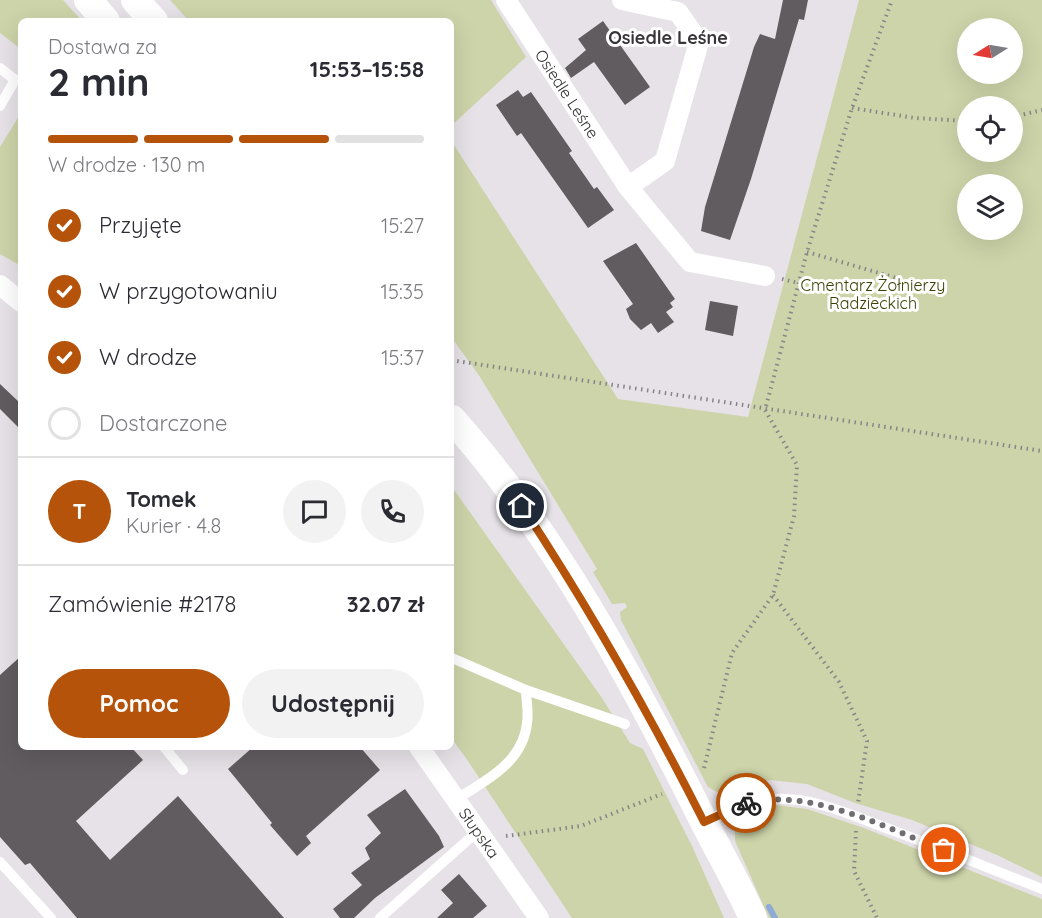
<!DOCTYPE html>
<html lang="pl">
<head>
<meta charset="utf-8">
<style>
  body { margin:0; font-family:Quicksand,sans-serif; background:#f2f2f3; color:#2b2b33; height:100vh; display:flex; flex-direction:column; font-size:22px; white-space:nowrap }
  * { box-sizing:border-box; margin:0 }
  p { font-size:20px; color:#7c7c81 }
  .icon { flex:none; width:33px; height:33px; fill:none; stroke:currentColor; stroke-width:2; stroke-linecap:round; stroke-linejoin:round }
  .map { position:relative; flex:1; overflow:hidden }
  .panel { position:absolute; left:18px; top:18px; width:436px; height:732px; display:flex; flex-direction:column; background:#fff; border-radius:9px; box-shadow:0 6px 24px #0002 }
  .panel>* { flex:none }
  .needle { width:39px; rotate:259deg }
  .buttons { position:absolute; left:957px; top:18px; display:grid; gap:12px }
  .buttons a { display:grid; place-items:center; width:66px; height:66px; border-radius:50%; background:#fff; box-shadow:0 6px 24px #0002; font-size:30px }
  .pin { position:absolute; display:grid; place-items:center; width:51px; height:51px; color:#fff; margin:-26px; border:3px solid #fff; border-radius:50%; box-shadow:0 2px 6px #0007 }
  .courier { position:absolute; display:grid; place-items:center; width:60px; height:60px; margin:-30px; border:4px solid #b45309; border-radius:50%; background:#fff; color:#222; box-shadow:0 2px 8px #0007 }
  .headline em { font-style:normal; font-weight:800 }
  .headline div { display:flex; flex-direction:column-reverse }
  .headline { display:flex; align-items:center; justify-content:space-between; height:102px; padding:0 30px }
  h1 { font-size:39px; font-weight:800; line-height:45px }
  .bar { display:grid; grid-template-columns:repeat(4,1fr); gap:9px 6px; align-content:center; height:72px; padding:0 30px }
  .bar i { height:8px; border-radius:4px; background:#e1e1e2 }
  .bar .current { background:#b45309 }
  .bar p { grid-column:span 4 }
  .line { display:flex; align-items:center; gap:15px; padding:0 30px; border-top:2px solid #e1e1e2 }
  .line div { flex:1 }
  .round { display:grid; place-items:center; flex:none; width:63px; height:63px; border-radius:32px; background:#f2f2f3 }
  ol { padding:0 30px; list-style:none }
  li { display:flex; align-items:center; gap:18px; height:66px }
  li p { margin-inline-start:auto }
  li .icon { padding:6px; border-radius:50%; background:#b45309; color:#fff; stroke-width:4 }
  li:last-child { color:#7c7c81 }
  li i { width:33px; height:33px; border:3px solid #e1e1e2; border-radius:50% }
  .cta { display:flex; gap:12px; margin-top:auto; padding:12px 30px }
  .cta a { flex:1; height:69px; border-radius:36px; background:#b45309; color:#fff; font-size:24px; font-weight:800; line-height:69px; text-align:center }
  .cta a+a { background:#f2f2f3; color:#2b2b33 }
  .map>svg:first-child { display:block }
  .green { fill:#cdd4a9; fill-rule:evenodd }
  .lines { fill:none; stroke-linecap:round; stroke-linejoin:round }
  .stream { stroke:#8dabd4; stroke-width:6 }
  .building { fill:#605c60 }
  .path { stroke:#888588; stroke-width:4; stroke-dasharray:1.5 4.5; stroke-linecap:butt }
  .lane { stroke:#fff; stroke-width:10 }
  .street { stroke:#fff; stroke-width:20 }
  .secondary { stroke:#fff; stroke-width:28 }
  .done { stroke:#706e71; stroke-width:6; stroke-dasharray:0 10.8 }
  .route { stroke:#b45309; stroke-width:8 }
  .labels { text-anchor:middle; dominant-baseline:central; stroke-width:6; stroke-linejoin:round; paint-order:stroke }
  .street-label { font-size:16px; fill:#312f31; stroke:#fff }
  .park-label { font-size:16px; fill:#3a4003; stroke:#fff }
  .neighbourhood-label { font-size:18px; font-weight:bold; fill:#383539; stroke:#fff }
</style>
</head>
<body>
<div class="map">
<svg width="1042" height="918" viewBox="0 0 1042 918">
  <rect width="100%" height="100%" fill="#e6e2e7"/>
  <g class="green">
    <path d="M 0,0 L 63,0 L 82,21 L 21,21 L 21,49 L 0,33 Z"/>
    <path d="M 170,0 L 491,0 L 526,57 L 452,125 L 452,21 L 189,21 Z"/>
    <path d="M 859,0 L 1042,0 L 1042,877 L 997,855 L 912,820 L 855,803 L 807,784 L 770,780 L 717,792 L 708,787 L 621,620 L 620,612 L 627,607 L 625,603 L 612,604 L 593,572 L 597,569 L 480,377 L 452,338 L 452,142 L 618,399 L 748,417 ZM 968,28 L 1012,28 L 1012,74 L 968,74 ZM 968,106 L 1012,106 L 1012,152 L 968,152 ZM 968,184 L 1012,184 L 1012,230 L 968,230 Z"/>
    <path d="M 21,113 L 21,266 L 0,254 L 0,147 Z"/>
    <path d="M 452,487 L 602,698 L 630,743 L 643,749 L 692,846 L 724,918 L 572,918 L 468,761 L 452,739 Z"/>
    <path d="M 776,805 L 807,809 L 864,828 L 1042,899 L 1042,918 L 769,918 L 735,841 L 735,821 L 750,810 Z"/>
  </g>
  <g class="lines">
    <path class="stream" d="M 769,907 L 775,918"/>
  </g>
  <g class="building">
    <path d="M 783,0 L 808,0 L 804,20 L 799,19 L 751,179 L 730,240 L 701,231 L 705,207 L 754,47 L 760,34 L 775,39 Z"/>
    <path d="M 603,21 L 650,87 L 625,105 L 594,62 L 571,78 L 565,68 L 586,50 L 578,39 Z"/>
    <path d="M 518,90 L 523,97 L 531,92 L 572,151 L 569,153 L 594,189 L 597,187 L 614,210 L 588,228 L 521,133 L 517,136 L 496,105 Z"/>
    <path d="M 636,243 L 675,299 L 670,303 L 673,307 L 666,312 L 674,322 L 658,333 L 651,323 L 641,330 L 630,319 L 626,309 L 633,304 L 603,261 Z"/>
    <path d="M 710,301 L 738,306 L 733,336 L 705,330 Z"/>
    <path d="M 0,384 L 21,404 L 21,430 L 0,409 Z"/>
    <path d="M 21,656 L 21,747 L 131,747 L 143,760 L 76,821 L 110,860 L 178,796 L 284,918 L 77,918 L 30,863 L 25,865 L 0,837 L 0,675 Z"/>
    <path d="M 253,747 L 360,747 L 380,770 L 306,836 L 311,843 L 297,856 L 270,825 L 272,823 L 228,769 Z"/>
    <path d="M 405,789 L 439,836 L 444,847 L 375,898 L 354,918 L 340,918 L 333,909 L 362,885 L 351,873 L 370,859 L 365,848 L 381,833 L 367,815 Z"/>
    <path d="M 459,874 L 487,906 L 473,918 L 437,918 L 453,903 L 441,890 Z"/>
  </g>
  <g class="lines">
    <g class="path">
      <path d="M 852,108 L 915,118 L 968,121"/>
      <path d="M 1012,117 L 1042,110"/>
      <path d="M 807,252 L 900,279"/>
      <path d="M 782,279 L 799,283"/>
      <path d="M 452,364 L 457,361 L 1042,451"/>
      <path d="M 773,595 L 839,682 L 867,741 L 858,803"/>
      <path d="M 704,768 L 732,653 L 773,595 L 794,516 L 797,465 L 765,410 L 807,252 L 852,108 L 892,0"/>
      <path d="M 856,831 L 854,871 L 877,918"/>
      <path d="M 506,836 L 581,826 L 662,794"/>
    </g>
    <g class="lane">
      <path d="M 0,68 L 15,80"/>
      <path d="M 0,106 L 15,80 L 21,79"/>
      <path d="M 452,658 L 526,690 L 625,724"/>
      <path d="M 164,747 L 183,770"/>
      <path d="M 455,800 C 485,781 523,763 527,723 C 529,712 526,700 526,690"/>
      <path d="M 706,821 C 728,810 749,800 775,799 C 814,797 853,816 889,829 C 940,848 991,869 1042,889"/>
      <path d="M 0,862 L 51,918"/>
      <path d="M 380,918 L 478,831"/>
    </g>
    <g class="street">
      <path id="s1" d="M 506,0 L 628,187 L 665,161 L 699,42 L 678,12 L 622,0"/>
      <path d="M 628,187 L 690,262 L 765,276"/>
      <path d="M 0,285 L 21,302"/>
      <path id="s2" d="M 419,747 L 539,918"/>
    </g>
    <g class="secondary">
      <path d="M 88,0 L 106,21"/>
      <path d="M 135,0 L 154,21"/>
      <path d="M 452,419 C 553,532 629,673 697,808 C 715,845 736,880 753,918"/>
    </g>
  </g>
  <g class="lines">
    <path class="done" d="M 746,803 C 808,787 886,828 944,850"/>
    <path class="route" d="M 522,506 C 589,608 649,713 704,822 L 746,803"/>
  </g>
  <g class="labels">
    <g class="street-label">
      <text stroke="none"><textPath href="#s1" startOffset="112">Osiedle Leśne</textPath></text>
      <text stroke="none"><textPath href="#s2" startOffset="105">Słupska</textPath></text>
    </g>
    <g class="park-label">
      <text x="873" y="285">Cmentarz Żołnierzy<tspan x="873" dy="18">Radzieckich</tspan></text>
    </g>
    <g class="neighbourhood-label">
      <text x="668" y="37">Osiedle Leśne</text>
    </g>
  </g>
</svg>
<div class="buttons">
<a><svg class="needle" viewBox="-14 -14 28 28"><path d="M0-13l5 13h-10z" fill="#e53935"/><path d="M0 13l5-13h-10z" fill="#7c7c81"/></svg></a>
<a><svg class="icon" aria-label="locate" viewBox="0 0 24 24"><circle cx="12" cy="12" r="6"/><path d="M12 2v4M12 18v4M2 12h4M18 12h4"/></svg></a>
<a><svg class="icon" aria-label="layers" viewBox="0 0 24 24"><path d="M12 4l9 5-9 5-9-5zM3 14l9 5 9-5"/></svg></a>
</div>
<div class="pin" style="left:944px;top:850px;background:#ea580c"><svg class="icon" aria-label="bag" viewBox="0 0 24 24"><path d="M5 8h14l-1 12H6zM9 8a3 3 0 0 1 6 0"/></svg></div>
<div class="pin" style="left:522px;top:506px;background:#1f2937"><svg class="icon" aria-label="home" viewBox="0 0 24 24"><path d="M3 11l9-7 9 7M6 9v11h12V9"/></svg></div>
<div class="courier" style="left:746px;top:803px"><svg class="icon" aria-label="bike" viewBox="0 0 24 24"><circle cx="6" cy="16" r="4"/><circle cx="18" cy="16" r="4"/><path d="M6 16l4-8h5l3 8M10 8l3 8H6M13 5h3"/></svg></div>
<section class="panel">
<div class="headline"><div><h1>2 min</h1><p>Dostawa za</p></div><em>15:53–15:58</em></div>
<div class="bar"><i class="current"></i><i class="current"></i><i class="current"></i><i></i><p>W drodze · 130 m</p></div>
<ol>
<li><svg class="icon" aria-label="check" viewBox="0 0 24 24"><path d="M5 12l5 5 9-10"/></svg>Przyjęte<p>15:27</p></li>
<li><svg class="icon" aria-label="check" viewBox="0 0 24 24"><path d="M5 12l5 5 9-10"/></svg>W przygotowaniu<p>15:35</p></li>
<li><svg class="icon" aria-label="check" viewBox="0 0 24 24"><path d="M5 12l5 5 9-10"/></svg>W drodze<p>15:37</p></li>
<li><i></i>Dostarczone</li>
</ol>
<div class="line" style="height:108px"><b class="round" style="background:#b45309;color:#fff">T</b><div><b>Tomek</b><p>Kurier · 4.8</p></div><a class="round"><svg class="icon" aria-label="chat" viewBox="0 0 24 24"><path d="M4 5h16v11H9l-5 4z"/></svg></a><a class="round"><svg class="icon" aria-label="phone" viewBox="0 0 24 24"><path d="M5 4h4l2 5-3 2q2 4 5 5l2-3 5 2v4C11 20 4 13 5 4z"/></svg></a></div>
<div class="line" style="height:78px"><div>Zamówienie #2178</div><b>32.07 zł</b></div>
<div class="cta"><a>Pomoc</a><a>Udostępnij</a></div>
</section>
</div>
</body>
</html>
